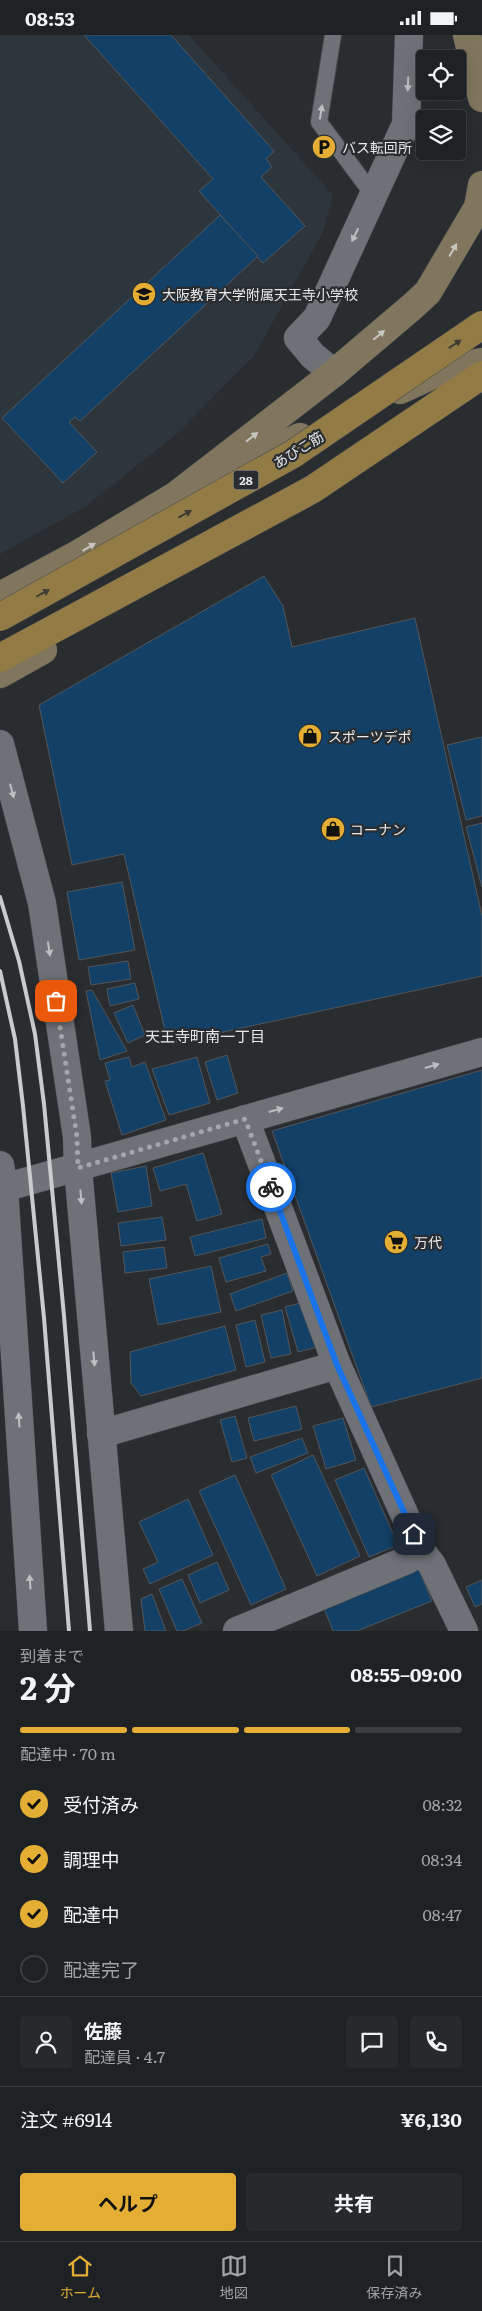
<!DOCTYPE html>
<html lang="ja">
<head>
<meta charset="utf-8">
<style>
  body { margin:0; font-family:Literata,"Noto Sans JP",serif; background:#272a2c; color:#f1f3f6; height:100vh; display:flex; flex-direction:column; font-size:19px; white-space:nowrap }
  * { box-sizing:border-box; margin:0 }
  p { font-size:16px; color:#a1a4a6 }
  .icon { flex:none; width:28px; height:28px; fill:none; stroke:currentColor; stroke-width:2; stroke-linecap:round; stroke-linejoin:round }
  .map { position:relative; height:1596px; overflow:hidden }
  .details { display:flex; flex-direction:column; background:#1f2224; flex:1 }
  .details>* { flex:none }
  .tools { position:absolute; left:416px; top:15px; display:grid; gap:10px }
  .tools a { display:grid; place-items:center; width:50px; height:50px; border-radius:5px; background:#1f2224; box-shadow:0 5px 20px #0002,0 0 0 1px #3c3f41; font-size:25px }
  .pin { position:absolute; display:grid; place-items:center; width:42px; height:42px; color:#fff; margin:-21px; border-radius:10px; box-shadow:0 2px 8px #0006 }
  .courier { position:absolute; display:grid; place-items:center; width:50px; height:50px; margin:-25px; border:4px solid #1a73e8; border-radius:50%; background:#fff; color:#222; box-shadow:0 1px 6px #0007 }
  .headline em { font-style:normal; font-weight:700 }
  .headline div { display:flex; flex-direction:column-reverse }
  .headline { display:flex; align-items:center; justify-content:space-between; height:85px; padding:0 20px }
  h1 { font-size:32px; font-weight:700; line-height:38px }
  .bar { display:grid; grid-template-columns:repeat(4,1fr); gap:8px 5px; align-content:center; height:60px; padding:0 20px }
  .bar i { height:6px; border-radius:4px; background:#3c3f41 }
  .bar .active { background:#e4ae35 }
  .bar p { grid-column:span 4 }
  .line { display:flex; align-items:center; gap:12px; padding:0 20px; border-top:1px solid #3c3f41 }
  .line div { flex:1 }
  .round { display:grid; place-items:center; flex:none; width:52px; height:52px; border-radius:5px; background:#272a2c }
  ol { padding:0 20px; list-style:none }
  li { display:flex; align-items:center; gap:15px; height:55px }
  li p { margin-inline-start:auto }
  li .icon { padding:5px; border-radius:50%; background:#e4ae35; color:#111; stroke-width:4 }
  li:last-child { color:#a1a4a6 }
  li i { width:28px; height:28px; border:2px solid #3c3f41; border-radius:50% }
  .action { display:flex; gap:10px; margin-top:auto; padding:10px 20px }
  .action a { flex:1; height:58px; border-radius:5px; background:#e4ae35; color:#111; font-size:20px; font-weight:700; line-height:58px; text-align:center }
  .action a+a { background:#272a2c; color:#f1f3f6 }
  .status { display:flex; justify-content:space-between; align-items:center; height:35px; padding:0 25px; background:#1f2224; direction:ltr }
  .status svg { height:14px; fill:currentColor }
  .menu { display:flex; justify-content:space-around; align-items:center; height:70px; border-top:1px solid #3c3f41; background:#1f2224; font-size:14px; color:#a1a4a6 }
  .menu a { display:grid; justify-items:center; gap:2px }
  .menu .active { color:#e4ae35 }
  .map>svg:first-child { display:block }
  .built { fill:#2d353d }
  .building { fill:#124066; stroke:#53565a }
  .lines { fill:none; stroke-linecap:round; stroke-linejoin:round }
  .lane-casing { stroke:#45484b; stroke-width:18 }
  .street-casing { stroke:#45484b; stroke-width:29 }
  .secondary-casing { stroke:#45484b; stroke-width:29 }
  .primary-casing { stroke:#45484b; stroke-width:29 }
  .lane { stroke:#6e7276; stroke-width:16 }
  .street { stroke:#6e7276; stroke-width:28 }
  .secondary { stroke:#80765e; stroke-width:28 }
  .primary { stroke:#937b45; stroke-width:28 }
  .rail { stroke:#c9ccce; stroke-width:4 }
  .primary-bridge-casing { stroke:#45484b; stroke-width:29; stroke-linecap:butt }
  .primary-bridge { stroke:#937b45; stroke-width:28 }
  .oneway { fill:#bdbfc2 }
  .oneway2 { fill:#c8c6c1 }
  .oneway3 { fill:#3e3d34 }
  .done { stroke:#a4a7aa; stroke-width:5; stroke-dasharray:0 9 }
  .route { stroke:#1a73e8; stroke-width:6 }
  .labels { text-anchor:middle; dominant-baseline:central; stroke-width:4.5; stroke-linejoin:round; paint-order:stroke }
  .shield { fill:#292d30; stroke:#aeb1b3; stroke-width:1 }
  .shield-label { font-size:12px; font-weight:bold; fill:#e7e9eb }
  .poi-label { font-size:14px; fill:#e7e9eb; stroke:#292d30; text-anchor:start }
  .street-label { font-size:14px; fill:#e7e9eb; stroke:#292d30 }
  .neighbourhood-label { font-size:15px; fill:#e7e9eb; stroke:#292d30 }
</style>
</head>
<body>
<div class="status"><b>08:53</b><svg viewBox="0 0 49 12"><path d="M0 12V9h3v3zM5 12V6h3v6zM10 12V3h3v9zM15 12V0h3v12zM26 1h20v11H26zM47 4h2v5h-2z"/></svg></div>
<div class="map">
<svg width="482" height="1596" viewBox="0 0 482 1596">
  <rect width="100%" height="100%" fill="#292d30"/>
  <path class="built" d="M 0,0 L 189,0 L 333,160 L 323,197 L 254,321 L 179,397 L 85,472 L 0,519 Z"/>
  <g class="building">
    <path d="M 84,0 L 171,0 L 274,116 L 266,124 L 272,132 L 261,142 L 305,191 L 263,228 L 199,156 L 213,144 Z"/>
    <path d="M 220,180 L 258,221 L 80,386 L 75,382 L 69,387 L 97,417 L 63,448 L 2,383 Z"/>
    <path d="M 264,541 L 283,571 L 292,612 L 415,583 L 482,881 L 482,941 L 168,1009 L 124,819 L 72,830 L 39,670 Z"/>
    <path d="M 482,702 L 482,781 L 466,785 L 447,710 Z"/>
    <path d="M 482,788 L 482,852 L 466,792 Z"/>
    <path d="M 122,847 L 135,915 L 79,925 L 67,857 Z"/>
    <path d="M 128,926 L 131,944 L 91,950 L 88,932 Z"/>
    <path d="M 135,948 L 139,964 L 110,971 L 107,954 Z"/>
    <path d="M 92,955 L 127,1016 L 100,1025 L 86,956 Z"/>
    <path d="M 133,970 L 145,1000 L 128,1008 L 114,978 Z"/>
    <path d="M 227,1020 L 238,1058 L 217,1065 L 205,1027 Z"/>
    <path d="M 129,1022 L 132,1032 L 145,1027 L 166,1085 L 122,1100 L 105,1046 L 110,1045 L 105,1028 Z"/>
    <path d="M 197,1022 L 210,1068 L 169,1080 L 152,1034 Z"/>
    <path d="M 482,1035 L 482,1343 L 371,1372 L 272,1096 Z"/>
    <path d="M 203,1118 L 222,1179 L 197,1186 L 186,1149 L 160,1156 L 153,1133 Z"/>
    <path d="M 146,1131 L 152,1171 L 118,1177 L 111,1138 Z"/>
    <path d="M 162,1182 L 166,1205 L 121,1211 L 118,1188 Z"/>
    <path d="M 262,1184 L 266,1203 L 195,1221 L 190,1202 Z"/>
    <path d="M 268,1209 L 271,1219 L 261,1222 L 266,1236 L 226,1247 L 219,1223 Z"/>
    <path d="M 164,1212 L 167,1233 L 125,1238 L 123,1217 Z"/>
    <path d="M 211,1231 L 221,1277 L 158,1290 L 149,1244 Z"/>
    <path d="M 287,1238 L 293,1256 L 236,1276 L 230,1259 Z"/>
    <path d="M 304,1267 L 317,1312 L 298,1317 L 285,1272 Z"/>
    <path d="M 282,1275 L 291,1319 L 271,1323 L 261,1280 Z"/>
    <path d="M 255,1285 L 265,1327 L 246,1332 L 236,1290 Z"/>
    <path d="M 225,1291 L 236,1335 L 141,1361 L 131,1348 L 130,1317 Z"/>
    <path d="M 296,1371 L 302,1394 L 254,1406 L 248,1383 Z"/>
    <path d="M 235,1381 L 247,1423 L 232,1427 L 220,1385 Z"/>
    <path d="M 343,1383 L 356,1425 L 326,1434 L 313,1391 Z"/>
    <path d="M 302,1403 L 308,1418 L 256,1438 L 250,1422 Z"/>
    <path d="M 313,1420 L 360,1521 L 317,1541 L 271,1440 Z"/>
    <path d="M 364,1433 L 398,1510 L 369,1522 L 335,1445 Z"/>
    <path d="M 235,1440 L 286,1554 L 251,1570 L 199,1456 Z"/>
    <path d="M 188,1464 L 213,1520 L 150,1549 L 143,1534 L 158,1527 L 139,1487 Z"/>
    <path d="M 217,1527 L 229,1555 L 200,1568 L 188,1540 Z"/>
    <path d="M 417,1530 L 432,1566 L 357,1596 L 333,1596 L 322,1568 Z"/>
    <path d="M 182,1544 L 202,1588 L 183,1596 L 177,1596 L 159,1554 Z"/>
    <path d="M 482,1545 L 482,1569 L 475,1572 L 466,1552 Z"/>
    <path d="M 152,1559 L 166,1596 L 145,1596 L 141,1564 Z"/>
  </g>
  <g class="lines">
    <g class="lane-casing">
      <path id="lane" d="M 333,0 L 319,87 L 374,161"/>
    </g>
    <g class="street-casing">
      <g id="street">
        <path d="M 334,338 L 313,321 L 298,303 L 317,283 L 406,89 L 409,0"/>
        <path d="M 0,709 L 42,868 L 77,1102 L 78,1133 L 119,1596"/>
        <path d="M 245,1084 L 337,1330 L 421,1516 L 432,1530 L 464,1596"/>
        <path d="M 0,1130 L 4,1153 L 33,1596"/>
        <path d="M 0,1154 L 482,1017"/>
        <path d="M 101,1399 L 337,1330"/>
        <path d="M 237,1596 L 407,1525 L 421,1516"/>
      </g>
    </g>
    <g class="secondary-casing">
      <g id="secondary">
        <path d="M 467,0 L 482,63"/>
        <path d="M 400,355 L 448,333 L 482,327"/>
        <path d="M 222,439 L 300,402"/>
        <path d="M 0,561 L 78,519 L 175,461 L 334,338 L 413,271 L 428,257 L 478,172 L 482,150"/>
        <path d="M 0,639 L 43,615"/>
      </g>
    </g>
    <g class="primary-casing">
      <path id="primary" d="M 0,623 L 313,454 L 482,340"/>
    </g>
    <use href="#lane" class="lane"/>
    <use href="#street" class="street"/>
    <use href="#secondary" class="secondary"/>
    <use href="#primary" class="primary"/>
    <g class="rail">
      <path d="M 0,862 L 19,926 L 35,999 L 44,1069 L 64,1281 L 90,1596"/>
      <path d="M 0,936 L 15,1004 L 23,1071 L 44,1283 L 69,1596"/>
    </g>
    <g class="primary-bridge-casing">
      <path id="primary-bridge" d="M 0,582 L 293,419 L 482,290"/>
    </g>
    <use href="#primary-bridge" class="primary-bridge"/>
  </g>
  <defs><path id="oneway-solid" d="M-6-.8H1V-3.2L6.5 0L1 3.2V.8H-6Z" transform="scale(1.25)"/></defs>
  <g class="oneway">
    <use href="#oneway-solid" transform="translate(408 49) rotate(92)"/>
    <use href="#oneway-solid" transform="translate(321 77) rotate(-81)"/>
    <use href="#oneway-solid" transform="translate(355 200) rotate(116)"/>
    <use href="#oneway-solid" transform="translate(12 756) rotate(75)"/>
    <use href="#oneway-solid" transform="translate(49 914) rotate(81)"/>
    <use href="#oneway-solid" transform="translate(432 1031) rotate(-16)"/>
    <use href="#oneway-solid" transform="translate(276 1075) rotate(-16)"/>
    <use href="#oneway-solid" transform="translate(81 1162) rotate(85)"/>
    <use href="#oneway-solid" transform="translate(94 1324) rotate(85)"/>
    <use href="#oneway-solid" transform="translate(19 1385) rotate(-94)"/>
    <use href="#oneway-solid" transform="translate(30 1547) rotate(-94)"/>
  </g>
  <g class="oneway2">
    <use href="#oneway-solid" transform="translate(453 215) rotate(-60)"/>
    <use href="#oneway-solid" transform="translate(379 300) rotate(-40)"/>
    <use href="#oneway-solid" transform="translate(252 402) rotate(-38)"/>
    <use href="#oneway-solid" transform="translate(89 512) rotate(-31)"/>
  </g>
  <g class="oneway3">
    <use href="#oneway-solid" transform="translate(455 309) rotate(-34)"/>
    <use href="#oneway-solid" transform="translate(185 479) rotate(-29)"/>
    <use href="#oneway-solid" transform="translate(43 558) rotate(-28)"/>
  </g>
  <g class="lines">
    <path class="done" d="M 56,966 L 77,1102 L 78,1133 L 245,1084 L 271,1152"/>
    <path class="route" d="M 271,1152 L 337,1330 L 414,1499"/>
  </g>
  <defs>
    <g id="parking-disc" transform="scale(1.25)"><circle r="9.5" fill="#e4ae35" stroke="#292d30"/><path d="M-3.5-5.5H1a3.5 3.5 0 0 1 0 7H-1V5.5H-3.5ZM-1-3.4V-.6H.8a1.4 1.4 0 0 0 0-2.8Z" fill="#111"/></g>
    <g id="school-disc" transform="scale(1.25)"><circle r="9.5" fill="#e4ae35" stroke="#292d30"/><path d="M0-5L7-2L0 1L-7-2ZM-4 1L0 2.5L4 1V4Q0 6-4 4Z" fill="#111"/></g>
    <g id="shop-disc" transform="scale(1.25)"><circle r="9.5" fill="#e4ae35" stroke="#292d30"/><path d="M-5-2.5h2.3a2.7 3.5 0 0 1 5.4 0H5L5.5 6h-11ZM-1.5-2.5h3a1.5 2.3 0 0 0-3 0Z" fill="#111"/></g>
    <g id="supermarket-disc" transform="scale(1.25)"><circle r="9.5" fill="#e4ae35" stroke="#292d30"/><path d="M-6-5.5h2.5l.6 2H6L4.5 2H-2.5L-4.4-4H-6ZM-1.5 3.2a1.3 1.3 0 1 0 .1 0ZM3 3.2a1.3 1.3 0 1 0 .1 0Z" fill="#111"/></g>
  </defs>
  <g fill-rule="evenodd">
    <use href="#parking-disc" x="324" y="112"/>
    <use href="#school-disc" x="144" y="259"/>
    <use href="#shop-disc" x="310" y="701"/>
    <use href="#shop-disc" x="333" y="794"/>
    <use href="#supermarket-disc" x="396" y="1207"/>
  </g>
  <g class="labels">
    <rect class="shield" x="233.5" y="435.5" width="25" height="19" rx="4"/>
    <g class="shield-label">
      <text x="246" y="445">28</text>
    </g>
    <g class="poi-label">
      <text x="342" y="112">バス転回所</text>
      <text x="162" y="259">大阪教育大学附属天王寺小学校</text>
      <text x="328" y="701">スポーツデポ</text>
      <text x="350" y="794">コーナン</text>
      <text x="414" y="1207">万代</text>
    </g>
    <g class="street-label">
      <text transform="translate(298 414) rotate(-32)">あびこ筋</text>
    </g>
    <g class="neighbourhood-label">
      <text x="205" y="1000">天王寺町南一丁目</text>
    </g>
  </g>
</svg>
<div class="tools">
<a><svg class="icon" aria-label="locate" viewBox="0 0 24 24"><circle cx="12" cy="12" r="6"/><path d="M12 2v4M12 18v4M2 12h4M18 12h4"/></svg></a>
<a><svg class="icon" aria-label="layers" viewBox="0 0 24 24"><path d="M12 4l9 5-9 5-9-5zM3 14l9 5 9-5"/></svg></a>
</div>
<div class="pin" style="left:56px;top:966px;background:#ea580c"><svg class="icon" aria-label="bag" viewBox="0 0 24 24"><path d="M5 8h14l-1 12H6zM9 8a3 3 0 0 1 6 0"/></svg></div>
<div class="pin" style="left:414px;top:1499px;background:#1f2937"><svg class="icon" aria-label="home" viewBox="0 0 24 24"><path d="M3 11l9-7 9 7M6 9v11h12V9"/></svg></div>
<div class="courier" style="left:271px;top:1152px"><svg class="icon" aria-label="bike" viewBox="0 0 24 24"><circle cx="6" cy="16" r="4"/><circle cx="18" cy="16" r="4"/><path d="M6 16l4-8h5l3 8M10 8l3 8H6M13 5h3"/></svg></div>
</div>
<section class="details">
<div class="headline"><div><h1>2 分</h1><p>到着まで</p></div><em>08:55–09:00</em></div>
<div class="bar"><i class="active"></i><i class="active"></i><i class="active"></i><i></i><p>配達中 · 70 m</p></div>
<ol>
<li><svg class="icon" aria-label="check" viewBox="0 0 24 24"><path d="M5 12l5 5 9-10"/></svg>受付済み<p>08:32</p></li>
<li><svg class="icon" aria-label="check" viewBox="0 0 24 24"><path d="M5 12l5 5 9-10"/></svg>調理中<p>08:34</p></li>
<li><svg class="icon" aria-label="check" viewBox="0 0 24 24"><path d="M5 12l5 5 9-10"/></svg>配達中<p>08:47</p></li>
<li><i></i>配達完了</li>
</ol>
<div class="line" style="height:90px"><a class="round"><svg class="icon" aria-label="person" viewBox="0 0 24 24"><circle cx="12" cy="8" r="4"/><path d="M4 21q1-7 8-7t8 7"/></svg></a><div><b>佐藤</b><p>配達員 · 4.7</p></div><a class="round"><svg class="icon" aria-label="chat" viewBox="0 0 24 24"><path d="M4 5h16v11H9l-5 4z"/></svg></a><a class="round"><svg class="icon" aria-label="phone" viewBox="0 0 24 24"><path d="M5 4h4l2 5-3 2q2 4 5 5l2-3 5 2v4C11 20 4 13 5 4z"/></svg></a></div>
<div class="line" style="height:65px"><div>注文 #6914</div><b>¥6,130</b></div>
<div class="action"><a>ヘルプ</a><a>共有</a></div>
</section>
<nav class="menu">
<a class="active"><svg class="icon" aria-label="home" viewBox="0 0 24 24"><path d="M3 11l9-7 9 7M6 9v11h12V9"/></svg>ホーム</a>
<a><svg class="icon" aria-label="map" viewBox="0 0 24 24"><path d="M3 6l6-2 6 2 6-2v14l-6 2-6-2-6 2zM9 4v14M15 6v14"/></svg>地図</a>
<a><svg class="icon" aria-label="saved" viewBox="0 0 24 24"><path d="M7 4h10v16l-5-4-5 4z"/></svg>保存済み</a>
</nav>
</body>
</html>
